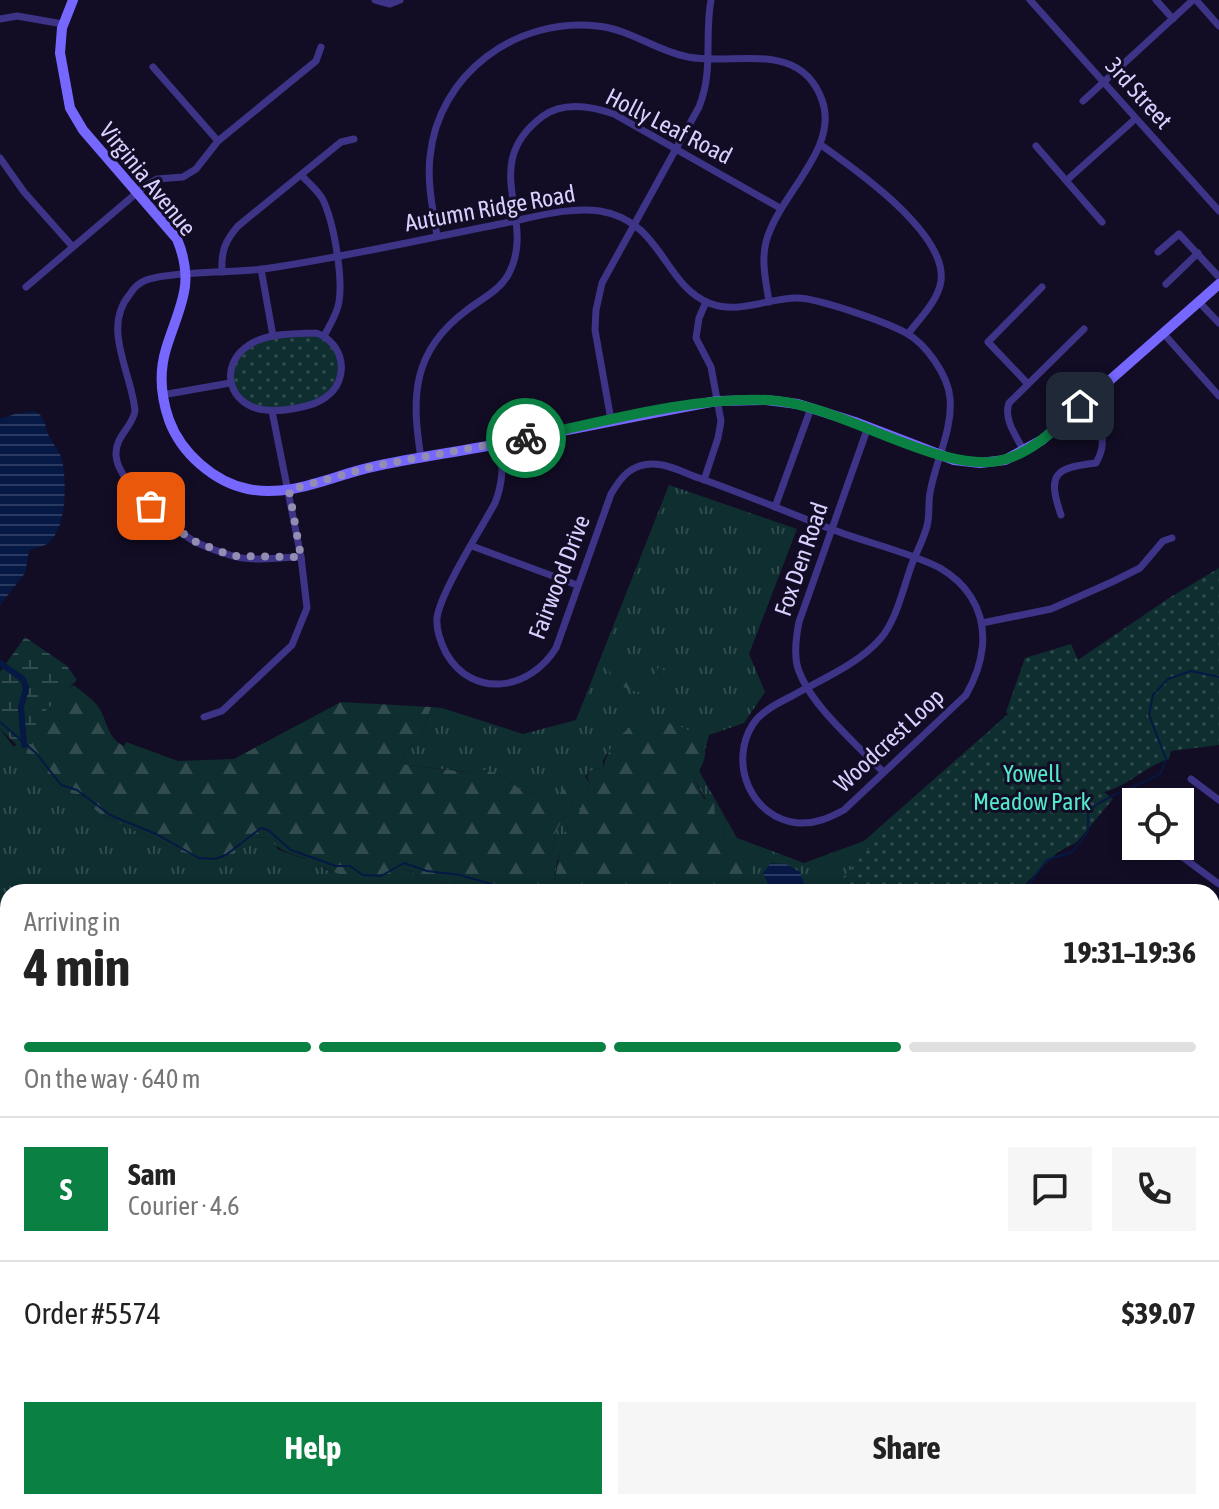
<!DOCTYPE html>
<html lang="en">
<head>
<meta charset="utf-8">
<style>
  body { margin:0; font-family:"Asap Condensed",sans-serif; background:#f6f6f6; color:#222; height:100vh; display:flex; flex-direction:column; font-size:30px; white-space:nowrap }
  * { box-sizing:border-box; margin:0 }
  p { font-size:26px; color:#767676 }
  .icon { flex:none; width:44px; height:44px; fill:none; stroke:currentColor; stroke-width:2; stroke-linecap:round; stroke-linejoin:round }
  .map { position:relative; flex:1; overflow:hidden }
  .sheet { position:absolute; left:0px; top:884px; width:1220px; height:626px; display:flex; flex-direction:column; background:#fff; border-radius:24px 24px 0 0; box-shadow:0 4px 12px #0003 }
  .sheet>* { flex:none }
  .tools { position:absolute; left:1122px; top:788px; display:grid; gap:16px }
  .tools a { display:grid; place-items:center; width:72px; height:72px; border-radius:0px; background:#fff; box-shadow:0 4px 12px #0003; font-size:40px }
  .pin { position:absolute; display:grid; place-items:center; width:68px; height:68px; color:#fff; margin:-34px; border-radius:16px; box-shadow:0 4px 12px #0006 }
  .courier { position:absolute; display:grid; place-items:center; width:80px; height:80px; margin:-40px; border:6px solid #0b8043; border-radius:50%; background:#fff; color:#222; box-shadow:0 2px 10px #0007 }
  .headline em { font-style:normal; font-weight:700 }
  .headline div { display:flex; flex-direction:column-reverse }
  .headline { display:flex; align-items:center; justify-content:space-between; height:136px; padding:0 24px }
  h1 { font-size:52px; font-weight:700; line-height:60px }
  .bar { display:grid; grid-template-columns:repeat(4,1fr); gap:12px 8px; align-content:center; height:96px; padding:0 24px }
  .bar i { height:10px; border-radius:6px; background:#e0e0e0 }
  .bar .selected { background:#0b8043 }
  .bar p { grid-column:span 4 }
  .line { display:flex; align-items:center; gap:20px; padding:0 24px; border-top:2px solid #e0e0e0 }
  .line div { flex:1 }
  .round { display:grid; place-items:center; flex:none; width:84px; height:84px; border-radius:0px; background:#f6f6f6 }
  .cta { display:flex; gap:16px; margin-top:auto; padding:16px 24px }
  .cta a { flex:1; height:92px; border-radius:0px; background:#0b8043; color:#fff; font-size:32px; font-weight:700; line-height:92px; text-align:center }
  .cta a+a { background:#f6f6f6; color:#222 }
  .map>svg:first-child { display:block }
  .grass { fill:url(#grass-tufts) }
  .forest { fill:url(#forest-firs) }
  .wetland { fill:url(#wetland-marsh) }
  .park { fill:url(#park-dots) }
  .water { fill:url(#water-rules) }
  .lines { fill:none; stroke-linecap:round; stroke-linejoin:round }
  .stream { stroke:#061844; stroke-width:2 }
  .canal { stroke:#061844; stroke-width:6 }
  .street { stroke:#3d3487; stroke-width:7 }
  .secondary { stroke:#7667ff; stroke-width:10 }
  .done { stroke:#938cb3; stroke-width:8; stroke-dasharray:0 14.4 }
  .route { stroke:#0b8043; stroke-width:10 }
  .labels { text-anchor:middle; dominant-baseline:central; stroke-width:6; stroke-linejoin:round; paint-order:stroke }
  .street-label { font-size:24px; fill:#d9d0ff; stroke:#120d25 }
  .park-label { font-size:24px; fill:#53e8ce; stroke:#120d25 }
</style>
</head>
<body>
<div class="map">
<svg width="1219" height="1509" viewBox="0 0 1219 1509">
  <defs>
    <pattern id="grass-tufts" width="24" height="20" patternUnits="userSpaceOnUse" patternTransform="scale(2)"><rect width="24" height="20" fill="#0f2e2f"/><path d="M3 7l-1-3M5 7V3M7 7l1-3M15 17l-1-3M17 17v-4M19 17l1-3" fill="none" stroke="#314b4e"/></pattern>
    <pattern id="forest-firs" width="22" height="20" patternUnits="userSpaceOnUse" patternTransform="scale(2)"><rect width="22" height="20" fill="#0f2e2f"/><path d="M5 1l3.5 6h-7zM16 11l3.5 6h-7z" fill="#314b4e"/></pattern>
    <pattern id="wetland-marsh" width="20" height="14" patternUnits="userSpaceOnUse" patternTransform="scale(2)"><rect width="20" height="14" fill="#0f2e2f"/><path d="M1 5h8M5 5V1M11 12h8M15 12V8" fill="none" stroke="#314b4e"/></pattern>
    <pattern id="park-dots" width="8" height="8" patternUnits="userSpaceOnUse" patternTransform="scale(2)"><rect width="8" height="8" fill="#0f2e2f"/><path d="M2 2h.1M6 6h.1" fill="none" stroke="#314b4e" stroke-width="1.8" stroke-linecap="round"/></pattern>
    <pattern id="water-rules" width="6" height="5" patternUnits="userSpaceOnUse" patternTransform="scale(2)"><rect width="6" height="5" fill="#061844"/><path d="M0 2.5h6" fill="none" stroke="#2a3960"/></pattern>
  </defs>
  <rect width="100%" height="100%" fill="#120d25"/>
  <g class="grass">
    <path d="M 669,485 L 797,529 L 749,654 L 765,692 L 744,723 L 709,735 L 705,750 L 701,740 L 611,748 L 603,761 L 603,768 L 590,771 L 585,777 L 590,783 L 577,819 L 567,826 L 557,862 L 554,885 L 540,886 L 535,879 L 552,855 L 555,833 L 573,802 L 564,791 L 553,802 L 520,789 L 504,777 L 487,770 L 468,772 L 401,764 L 405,752 L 421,737 L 431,707 L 442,708 L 523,734 L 576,720 Z"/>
    <path d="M 1008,714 L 838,892 L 757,892 L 752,882 L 750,862 L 725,840 L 723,830 L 727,825 L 724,816 L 715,815 L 694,779 L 699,771 L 737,838 L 804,863 L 864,841 Z"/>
    <path d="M 0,729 L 13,746 L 24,751 L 39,764 L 53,783 L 62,790 L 80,796 L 100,814 L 180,852 L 231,854 L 254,837 L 268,838 L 279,850 L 311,861 L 327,870 L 373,882 L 397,874 L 401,869 L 408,870 L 422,878 L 496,892 L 8,892 L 8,1127 L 0,1110 Z"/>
  </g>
  <g class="forest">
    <path d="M 614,652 L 622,657 L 618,665 L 630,679 L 651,683 L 659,666 L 664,670 L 659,691 C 639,696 626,690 610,678 L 608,662 Z"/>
    <path d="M 74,685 C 82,692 93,699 99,708 C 108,722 107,738 124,746 L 126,742 L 178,761 L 234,759 L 341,702 L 431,707 L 421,737 L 405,752 L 401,764 L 466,772 L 487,770 L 504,777 L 520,789 L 553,802 L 565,787 L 573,786 L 573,802 L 555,833 L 552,855 L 536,879 L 541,886 L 554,885 L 562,838 L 567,826 L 577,818 L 590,783 L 587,777 L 590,771 L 603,768 C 608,747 626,723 648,721 C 666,720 704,729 705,751 C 706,760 699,772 694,779 L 704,799 L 710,799 L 714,804 L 715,815 L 724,816 L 727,825 L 723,830 L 725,840 C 730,844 737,846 742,849 C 754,858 750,880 757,892 L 496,892 L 422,878 L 409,870 L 401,869 C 381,896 335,873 312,862 C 293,852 283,855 268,838 L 255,837 L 226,860 L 180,852 L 100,814 L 80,796 L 62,790 L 53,783 L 39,764 L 24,751 L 13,747 L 19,743 L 51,699 Z"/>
  </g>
  <path class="wetland" d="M 25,637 L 67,666 L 77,680 L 36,720 L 35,739 L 31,745 L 17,745 L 0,729 L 0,672 Z"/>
  <g class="park">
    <path d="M 316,333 C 322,339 335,346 338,354 C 359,396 278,421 253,408 C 246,405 239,397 234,392 L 234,363 L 238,355 L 273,336 Z"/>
    <path d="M 1219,568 L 1219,745 L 1171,751 L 1169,759 C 1145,766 1129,786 1104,792 L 1113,799 L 1077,842 L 1058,852 L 1017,892 L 830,892 L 885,830 L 1008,714 L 1006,712 L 1025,658 L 1071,644 L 1078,660 L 1169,598 Z"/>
  </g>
  <g class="water">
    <path d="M 35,411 C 47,418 44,427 50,438 C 54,446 60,451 62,460 C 67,482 67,530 47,544 C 42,547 35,547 29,551 L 25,573 L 0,605 L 0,419 L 15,414 Z"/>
    <path d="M 771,863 L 786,864 L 800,872 L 807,892 L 772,892 L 763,873 Z"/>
  </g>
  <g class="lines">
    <g class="stream">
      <path d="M 0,722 L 37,754 L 61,785 L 77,790 L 110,815 L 156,834 L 199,858 L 215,859 L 226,855 L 261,828 L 268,830 L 291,850 L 336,866 L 350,866 L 363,875 L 381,876 L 404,863 L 427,871 L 460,875 L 518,892"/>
      <path d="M 1018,892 L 1030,883 L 1047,860 L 1072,852 L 1088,832 L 1088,811 C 1109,794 1137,787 1161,773 L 1166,759 L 1149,715 L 1153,695 L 1168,679 L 1191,671 L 1219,677"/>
      <path d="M 0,1268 L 8,1269"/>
      <path d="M 603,1509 L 605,1502"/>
    </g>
    <path class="canal" d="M 0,663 L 23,679 L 26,688 L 21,707 L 24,745"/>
    <g class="street">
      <path d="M 375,0 L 390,4 L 400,0"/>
      <path d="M 1030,0 L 1219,211"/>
      <path d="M 1156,0 L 1173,19"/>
      <path d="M 1196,0 L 1219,26"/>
      <path d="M 0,19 L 17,16 L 63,24"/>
      <path d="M 153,67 L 218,141"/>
      <path d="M 1083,101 L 1193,0"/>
      <path d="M 821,145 C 856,170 947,233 941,281 C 938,301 920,318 908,334"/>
      <path d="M 1036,146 L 1102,222"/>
      <path d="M 0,158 L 24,192 L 72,246"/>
      <path d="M 301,175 C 308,182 317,190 322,198 C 334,221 343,277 339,302 C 337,314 330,325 324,336"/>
      <path d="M 1067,180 L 1134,120"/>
      <path d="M 437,236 C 433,210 427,183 430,157 C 438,74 516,17 597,26 C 630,29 656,51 688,57 C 735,66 800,39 822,100 C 840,149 778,195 766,242 C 761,262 766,281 769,302"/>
      <path d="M 1158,252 L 1179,234 L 1219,277"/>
      <path d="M 261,269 L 273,336"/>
      <path d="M 222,272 C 221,251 225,241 238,226 L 341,142 L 354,139"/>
      <path d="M 1166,284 L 1198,253"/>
      <path d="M 26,287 L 146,185 L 157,179 L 183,177 L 196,169 L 218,141 L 316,61 L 321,47"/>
      <path d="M 1199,302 L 1219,323"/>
      <path d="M 316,333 C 344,342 351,379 326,397 C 314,407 282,412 266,410 C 229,407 217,366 249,345 C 267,333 294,334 316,333 Z"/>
      <path d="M 1163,333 L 1219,396"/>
      <path d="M 1027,383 L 988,342 L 1042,287"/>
      <path d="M 162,395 L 230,383"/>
      <path d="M 611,420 L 595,330 L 596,310 L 602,283 L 699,107 C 714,69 704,38 711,0"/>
      <path d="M 868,427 L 799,622 C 796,637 794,651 797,665 C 807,703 857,744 883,772"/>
      <path d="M 1024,451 C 1017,437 1003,420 1009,403 L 1084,329"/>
      <path d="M 421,458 C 411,396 412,351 467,310 C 481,299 499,291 508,275 C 539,219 476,166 543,116 C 564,101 591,106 614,114 L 780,208"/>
      <path d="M 704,480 L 718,438 L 721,421 L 711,367 L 696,338 L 699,318 L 706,302"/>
      <path d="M 775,507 L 811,408"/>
      <path d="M 1061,515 C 1047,474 1054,468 1096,463 C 1111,437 1097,426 1080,406"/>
      <path d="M 472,546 L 577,585"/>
      <path d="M 301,557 C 279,557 253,562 233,556 C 220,552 204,547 192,540 C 170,526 117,482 116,455 C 115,436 132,428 135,411 C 132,373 101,328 130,294 C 133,289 137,285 142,282 C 161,271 236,273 263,269 C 341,258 418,240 495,225 C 528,219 567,206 600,211 C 662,221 663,284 709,303 C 739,315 767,298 797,298 C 818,298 886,322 906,333 C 926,344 948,375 950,398 C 953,430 935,462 930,493 C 928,504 930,515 927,526 C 924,538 917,551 912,564 C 903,588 897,619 881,638 C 859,664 820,680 792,696 C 778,703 762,711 753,724 C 728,763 751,818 798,823 C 816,824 829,818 844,810 L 966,695 C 983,665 991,629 971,597 C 964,586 952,575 940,568 C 909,552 864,542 831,529 C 787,512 744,494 699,478 C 685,473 668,464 653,464 C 631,464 621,477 611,494 L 556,648 C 530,690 473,700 446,653 C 441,643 436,630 437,618 C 440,593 481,529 495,503 C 503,483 503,466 501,444"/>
      <path d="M 982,623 L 1051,609 L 1112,582 L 1140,568 L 1163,541 L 1172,538"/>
      <path d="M 204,717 L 222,711 L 292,645 L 307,608 L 301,557 L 272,411"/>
      <path d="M 1191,779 L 1219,800"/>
      <path d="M 1181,856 L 1219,884"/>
      <path d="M 1212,960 L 1219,966"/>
      <path d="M 1212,1126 L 1219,1132"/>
      <path d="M 1212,1211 L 1219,1216"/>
      <path d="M 0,1390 L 8,1384"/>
      <path d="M 0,1398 L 8,1407"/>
      <path d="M 1212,1403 L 1219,1393"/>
      <path d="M 1212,1462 L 1219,1468"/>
      <path d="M 0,1498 L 2,1509"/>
      <path d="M 68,1502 L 69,1509"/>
      <path d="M 151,1502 L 156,1509"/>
      <path d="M 255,1502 L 260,1509"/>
      <path d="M 891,1502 L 920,1509"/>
      <path d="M 723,1509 L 724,1502"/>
      <path d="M 822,1509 L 824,1502"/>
      <path d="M 1138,1509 L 1143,1502"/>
      <path d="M 1150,1509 L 1154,1502"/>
    </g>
    <g class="secondary">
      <path d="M 73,0 L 62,28 L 60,53 L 70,108 L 83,130 L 177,239 C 196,285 179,306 166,349 C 159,372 161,397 169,420 C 181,453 214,482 248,489 C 291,498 331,476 372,467 C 415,457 459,452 503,443 C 574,429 645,414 717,401 L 766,400 L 798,404 L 855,422 L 954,460 L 980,463 L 1005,460 L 1042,440 L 1219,284"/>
      <path d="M 1212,1188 L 1219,1178"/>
      <path d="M 1027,1509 L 1029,1502"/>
    </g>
  </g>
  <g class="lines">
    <path class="done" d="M 151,506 L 191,540 L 232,556 L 301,557 L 289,490 L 374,466 L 526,438"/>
    <path class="route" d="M 526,438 C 603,422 688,397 767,400 C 839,402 945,479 1006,459 C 1036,450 1058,426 1080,406"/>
  </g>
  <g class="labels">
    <g class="street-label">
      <text transform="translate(1139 93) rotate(48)">3rd Street</text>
      <text transform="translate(669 126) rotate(27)">Holly Leaf Road</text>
      <text transform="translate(148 179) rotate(51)">Virginia Avenue</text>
      <text transform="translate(490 208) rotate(-10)">Autumn Ridge Road</text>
      <text transform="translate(801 559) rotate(-71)">Fox Den Road</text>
      <text transform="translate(559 577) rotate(-69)">Fairwood Drive</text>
      <text transform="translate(889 740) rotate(-43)">Woodcrest Loop</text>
    </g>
    <g class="park-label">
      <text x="1032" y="773">Yowell<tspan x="1032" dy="28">Meadow Park</tspan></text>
    </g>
  </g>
</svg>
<div class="tools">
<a><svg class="icon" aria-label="locate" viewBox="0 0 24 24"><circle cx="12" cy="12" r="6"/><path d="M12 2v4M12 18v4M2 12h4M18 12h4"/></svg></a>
</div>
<div class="pin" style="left:151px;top:506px;background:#ea580c"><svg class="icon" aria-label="bag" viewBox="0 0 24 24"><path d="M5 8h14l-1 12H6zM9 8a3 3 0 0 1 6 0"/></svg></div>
<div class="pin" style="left:1080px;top:406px;background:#1f2937"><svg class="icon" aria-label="home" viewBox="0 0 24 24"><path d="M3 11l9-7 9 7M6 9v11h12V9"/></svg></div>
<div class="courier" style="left:526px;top:438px"><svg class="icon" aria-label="bike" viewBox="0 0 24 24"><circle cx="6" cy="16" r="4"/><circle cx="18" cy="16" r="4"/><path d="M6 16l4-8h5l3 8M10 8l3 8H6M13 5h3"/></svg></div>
<section class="sheet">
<div class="headline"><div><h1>4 min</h1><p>Arriving in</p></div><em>19:31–19:36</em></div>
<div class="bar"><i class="selected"></i><i class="selected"></i><i class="selected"></i><i></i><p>On the way · 640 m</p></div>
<div class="line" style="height:144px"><b class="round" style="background:#0b8043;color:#fff">S</b><div><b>Sam</b><p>Courier · 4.6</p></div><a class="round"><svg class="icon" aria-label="chat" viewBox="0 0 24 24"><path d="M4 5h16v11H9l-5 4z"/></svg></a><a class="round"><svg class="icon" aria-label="phone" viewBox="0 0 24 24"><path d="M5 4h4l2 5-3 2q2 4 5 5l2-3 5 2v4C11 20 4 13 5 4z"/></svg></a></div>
<div class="line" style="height:104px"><div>Order #5574</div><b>$39.07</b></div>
<div class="cta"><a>Help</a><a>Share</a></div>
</section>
</div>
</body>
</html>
